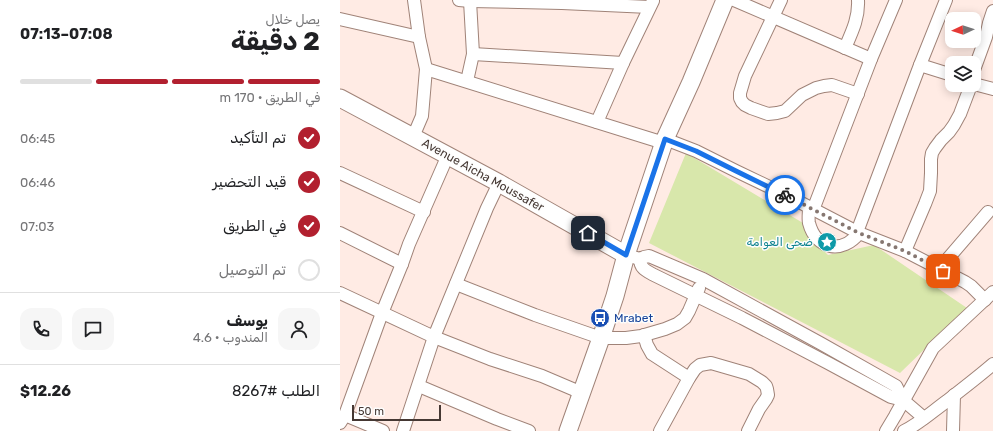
<!DOCTYPE html>
<html lang="ar">
<head>
<meta charset="utf-8">
<style>
  body { margin:0; font-family:Rubik,"Noto Sans Arabic",sans-serif; background:#f6f6f6; color:#202124; direction:rtl; height:100vh; display:flex; flex-direction:column; font-size:15px; white-space:nowrap }
  * { box-sizing:border-box; margin:0 }
  p { font-size:13px; color:#757577 }
  .icon { flex:none; width:22px; height:22px; fill:none; stroke:currentColor; stroke-width:2; stroke-linecap:round; stroke-linejoin:round }
  .map { position:relative; flex:1; overflow:hidden; direction:ltr }
  .details { display:flex; flex-direction:column; background:#fff; width:340px }
  .details>* { flex:none }
  .needle { width:26px; rotate:266deg }
  .tools { position:absolute; left:605px; top:12px; display:grid; gap:8px }
  .tools a { display:grid; place-items:center; width:36px; height:36px; border-radius:8px; background:#fff; box-shadow:0 2px 10px #0003; font-size:20px }
  .scale { position:absolute; left:12px; bottom:10px; width:89px; box-sizing:border-box; padding-left:4px; border:2px solid #453833; border-top:0; font-size:11px; line-height:14px; white-space:nowrap; color:#453833; -webkit-text-stroke:3px #fdfdfd; paint-order:stroke }
  .pin { position:absolute; display:grid; place-items:center; width:34px; height:34px; color:#fff; margin:-17px; border-radius:8px; box-shadow:0 2px 6px #0006 }
  .courier { position:absolute; display:grid; place-items:center; width:40px; height:40px; margin:-20px; border:3px solid #1a73e8; border-radius:50%; background:#fff; color:#222; box-shadow:0 1px 5px #0007 }
  .head em { font-style:normal; font-weight:700 }
  .head div { display:flex; flex-direction:column-reverse }
  .head { display:flex; align-items:center; justify-content:space-between; height:68px; padding:0 20px }
  h1 { font-size:26px; font-weight:700; line-height:30px }
  .bar { display:grid; grid-template-columns:repeat(4,1fr); gap:6px 4px; align-content:center; height:48px; padding:0 20px }
  .bar i { height:5px; border-radius:3px; background:#e0e0e0 }
  .bar .on { background:#b2202f }
  .bar p { grid-column:span 4 }
  .line { display:flex; align-items:center; gap:10px; padding:0 20px; border-top:1px solid #e0e0e0 }
  .line div { flex:1 }
  .round { display:grid; place-items:center; flex:none; width:42px; height:42px; border-radius:12px; background:#f6f6f6 }
  ol { padding:0 20px; list-style:none }
  li { display:flex; align-items:center; gap:12px; height:44px }
  li p { margin-inline-start:auto }
  li .icon { padding:4px; border-radius:50%; background:#b2202f; color:#fff; stroke-width:4 }
  li:last-child { color:#757577 }
  li i { width:22px; height:22px; border:2px solid #e0e0e0; border-radius:50% }
  main { display:flex; flex:1; min-height:0 }
  .map>svg:first-child { display:block }
  .green { fill:#d8e7ab }
  .lines { fill:none; stroke-linecap:round; stroke-linejoin:round }
  .street-casing { stroke:#a08378; stroke-width:14 }
  .secondary-casing { stroke:#a08378; stroke-width:19 }
  .street { stroke:#fff; stroke-width:12 }
  .secondary { stroke:#fff; stroke-width:17 }
  .done { stroke:#867771; stroke-width:4; stroke-dasharray:0 7.2 }
  .route { stroke:#1a73e8; stroke-width:5 }
  .labels { text-anchor:middle; dominant-baseline:central; stroke-width:3; stroke-linejoin:round; paint-order:stroke }
  .street-label { font-size:12px; fill:#453833; stroke:#fdfdfd }
  .culture-label { font-size:12px; fill:#0d838f; stroke:#fdfdfd; text-anchor:end }
  .transit-label { font-size:12px; fill:#164399; stroke:#fdfdfd; text-anchor:start }
</style>
</head>
<body>
<main>
<div class="map">
<svg width="653" height="431" viewBox="0 0 653 431">
  <rect width="100%" height="100%" fill="#ffebe4"/>
  <path class="green" d="M 346,153 L 463,223 L 469,236 L 488,255 L 534,245 L 627,308 L 560,373 L 309,243 Z"/>
  <g class="lines">
    <g class="street-casing">
      <g id="street">
        <path d="M 119,0 L 130,1 L 222,3 L 309,7"/>
        <path d="M 394,0 L 531,59"/>
        <path d="M 441,0 L 405,76 L 400,93 L 400,98 L 402,102 L 405,105 L 411,108 L 428,114 L 437,113 L 445,111 L 462,95 L 476,88 L 484,86 L 492,85 L 518,94"/>
        <path d="M 0,19 L 79,37"/>
        <path d="M 505,48 C 512,32 519,18 518,0"/>
        <path d="M 133,54 L 283,63"/>
        <path d="M 580,65 L 612,75"/>
        <path d="M 86,69 L 324,143"/>
        <path d="M 634,70 L 646,37 L 649,23 L 653,11"/>
        <path d="M 127,81 L 133,54 L 130,1"/>
        <path d="M 634,84 L 653,89"/>
        <path d="M 257,122 L 283,63 L 313,1"/>
        <path d="M 73,137 L 82,116 L 86,69 L 79,37 L 74,0"/>
        <path d="M 325,139 L 356,151 L 396,171 L 444,194 L 519,233 L 565,251 L 625,282 L 631,286 L 645,300"/>
        <path d="M 0,173 L 84,212"/>
        <path d="M 469,208 C 469,213 468,218 469,223 C 476,250 503,254 519,233"/>
        <path d="M 473,210 L 531,59 L 556,0"/>
        <path d="M 517,232 L 580,65 L 606,0"/>
        <path d="M 0,233 L 62,264"/>
        <path d="M 565,251 L 585,204 L 590,191 L 591,173 L 591,159 L 592,153 L 595,148 L 601,140 L 609,132 L 614,125 L 620,114 L 631,85"/>
        <path d="M 286,255 L 300,259 L 304,257 L 309,256 L 363,279 L 480,343 L 542,378 L 556,386 L 563,400 L 584,418"/>
        <path d="M 300,259 C 300,269 307,271 314,275 L 402,318 L 488,363 L 551,397 L 563,400"/>
        <path d="M 599,269 L 648,212"/>
        <path d="M 116,284 L 195,315 L 261,338 L 286,338 L 301,336 L 325,329 L 337,324 L 345,318 L 349,311 L 359,288"/>
        <path d="M 0,293 L 94,337 L 150,359 L 202,376 L 242,393"/>
        <path d="M 304,335 L 307,345 L 312,354 L 349,378"/>
        <path d="M 79,386 L 157,419 L 189,431"/>
        <path d="M 5,415 L 43,431"/>
        <path d="M 0,423 L 5,415 L 42,313 L 62,264 L 69,244 L 108,155"/>
        <path d="M 63,431 L 94,337 L 147,208 L 159,183"/>
        <path d="M 320,431 L 349,378 L 355,369 L 360,365 L 371,363 L 409,374 L 422,382 L 426,386 L 427,389 L 428,395 L 426,399 L 419,409 L 408,431"/>
        <path d="M 546,431 L 555,416 L 593,348 L 653,292"/>
        <path d="M 564,431 C 579,424 593,411 607,401 C 622,389 638,377 653,364"/>
        <path d="M 613,431 L 614,395"/>
      </g>
    </g>
    <g class="secondary-casing">
      <g id="secondary">
        <path d="M 0,98 L 159,183 L 286,255"/>
        <path d="M 228,431 L 261,338 L 275,296 L 286,255 L 325,139 L 351,82 L 385,0"/>
      </g>
    </g>
    <use href="#street" class="street"/>
    <use href="#secondary" class="secondary"/>
  </g>
  <g class="lines">
    <path class="done" d="M 445,195 L 519,233 L 565,251 L 603,271"/>
    <path class="route" d="M 248,233 L 286,255 L 325,139 L 356,151 L 396,171 L 445,195"/>
  </g>
  <defs>
    <g id="sight-disc" transform="scale(1)"><circle r="9.5" fill="#0f9aa8" stroke="#fdfdfd"/><path d="M0-6L1.8-2.2L6-1.7L2.9 1.2L3.7 5.4L0 3.3L-3.7 5.4L-2.9 1.2L-6-1.7L-1.8-2.2Z" fill="#fff"/></g>
    <g id="bus-disc" transform="scale(1)"><circle r="9.5" fill="#1a4fb4" stroke="#fdfdfd"/><path d="M-5-6H5V4H4V6H2V4H-2V6H-4V4H-5ZM-3.5-4V0h7V-4ZM-3.5 1.2v1.5H-2V1.2ZM2 1.2v1.5H3.5V1.2Z" fill="#fff"/></g>
  </defs>
  <g fill-rule="evenodd">
    <use href="#sight-disc" x="487" y="242"/>
    <use href="#bus-disc" x="260" y="318"/>
  </g>
  <g class="labels">
    <g class="street-label">
      <text transform="translate(143 175) rotate(29)">Avenue Aicha Moussafer</text>
    </g>
    <g class="culture-label">
      <text x="473" y="242">ضحى العوامة</text>
    </g>
    <g class="transit-label">
      <text x="274" y="318">Mrabet</text>
    </g>
  </g>
</svg>
<div class="tools">
<a><svg class="needle" viewBox="-14 -14 28 28"><path d="M0-13l5 13h-10z" fill="#e53935"/><path d="M0 13l5-13h-10z" fill="#757577"/></svg></a>
<a><svg class="icon" aria-label="layers" viewBox="0 0 24 24"><path d="M12 4l9 5-9 5-9-5zM3 14l9 5 9-5"/></svg></a>
</div>
<div class="scale">50 m</div>
<div class="pin" style="left:603px;top:271px;background:#ea580c"><svg class="icon" aria-label="bag" viewBox="0 0 24 24"><path d="M5 8h14l-1 12H6zM9 8a3 3 0 0 1 6 0"/></svg></div>
<div class="pin" style="left:248px;top:233px;background:#1f2937"><svg class="icon" aria-label="home" viewBox="0 0 24 24"><path d="M3 11l9-7 9 7M6 9v11h12V9"/></svg></div>
<div class="courier" style="left:445px;top:195px"><svg class="icon" aria-label="bike" viewBox="0 0 24 24"><circle cx="6" cy="16" r="4"/><circle cx="18" cy="16" r="4"/><path d="M6 16l4-8h5l3 8M10 8l3 8H6M13 5h3"/></svg></div>
</div>
<section class="details">
<div class="head"><div><h1>2 دقيقة</h1><p>يصل خلال</p></div><em>07:08–07:13</em></div>
<div class="bar"><i class="on"></i><i class="on"></i><i class="on"></i><i></i><p>في الطريق · 170 m</p></div>
<ol>
<li><svg class="icon" aria-label="check" viewBox="0 0 24 24"><path d="M5 12l5 5 9-10"/></svg>تم التأكيد<p>06:45</p></li>
<li><svg class="icon" aria-label="check" viewBox="0 0 24 24"><path d="M5 12l5 5 9-10"/></svg>قيد التحضير<p>06:46</p></li>
<li><svg class="icon" aria-label="check" viewBox="0 0 24 24"><path d="M5 12l5 5 9-10"/></svg>في الطريق<p>07:03</p></li>
<li><i></i>تم التوصيل</li>
</ol>
<div class="line" style="height:72px"><a class="round"><svg class="icon" aria-label="person" viewBox="0 0 24 24"><circle cx="12" cy="8" r="4"/><path d="M4 21q1-7 8-7t8 7"/></svg></a><div><b>يوسف</b><p>المندوب · 4.6</p></div><a class="round"><svg class="icon" aria-label="chat" viewBox="0 0 24 24"><path d="M4 5h16v11H9l-5 4z"/></svg></a><a class="round"><svg class="icon" aria-label="phone" viewBox="0 0 24 24"><path d="M5 4h4l2 5-3 2q2 4 5 5l2-3 5 2v4C11 20 4 13 5 4z"/></svg></a></div>
<div class="line" style="height:52px"><div>الطلب #8267</div><b>$12.26</b></div>
</section>
</main>
</body>
</html>
